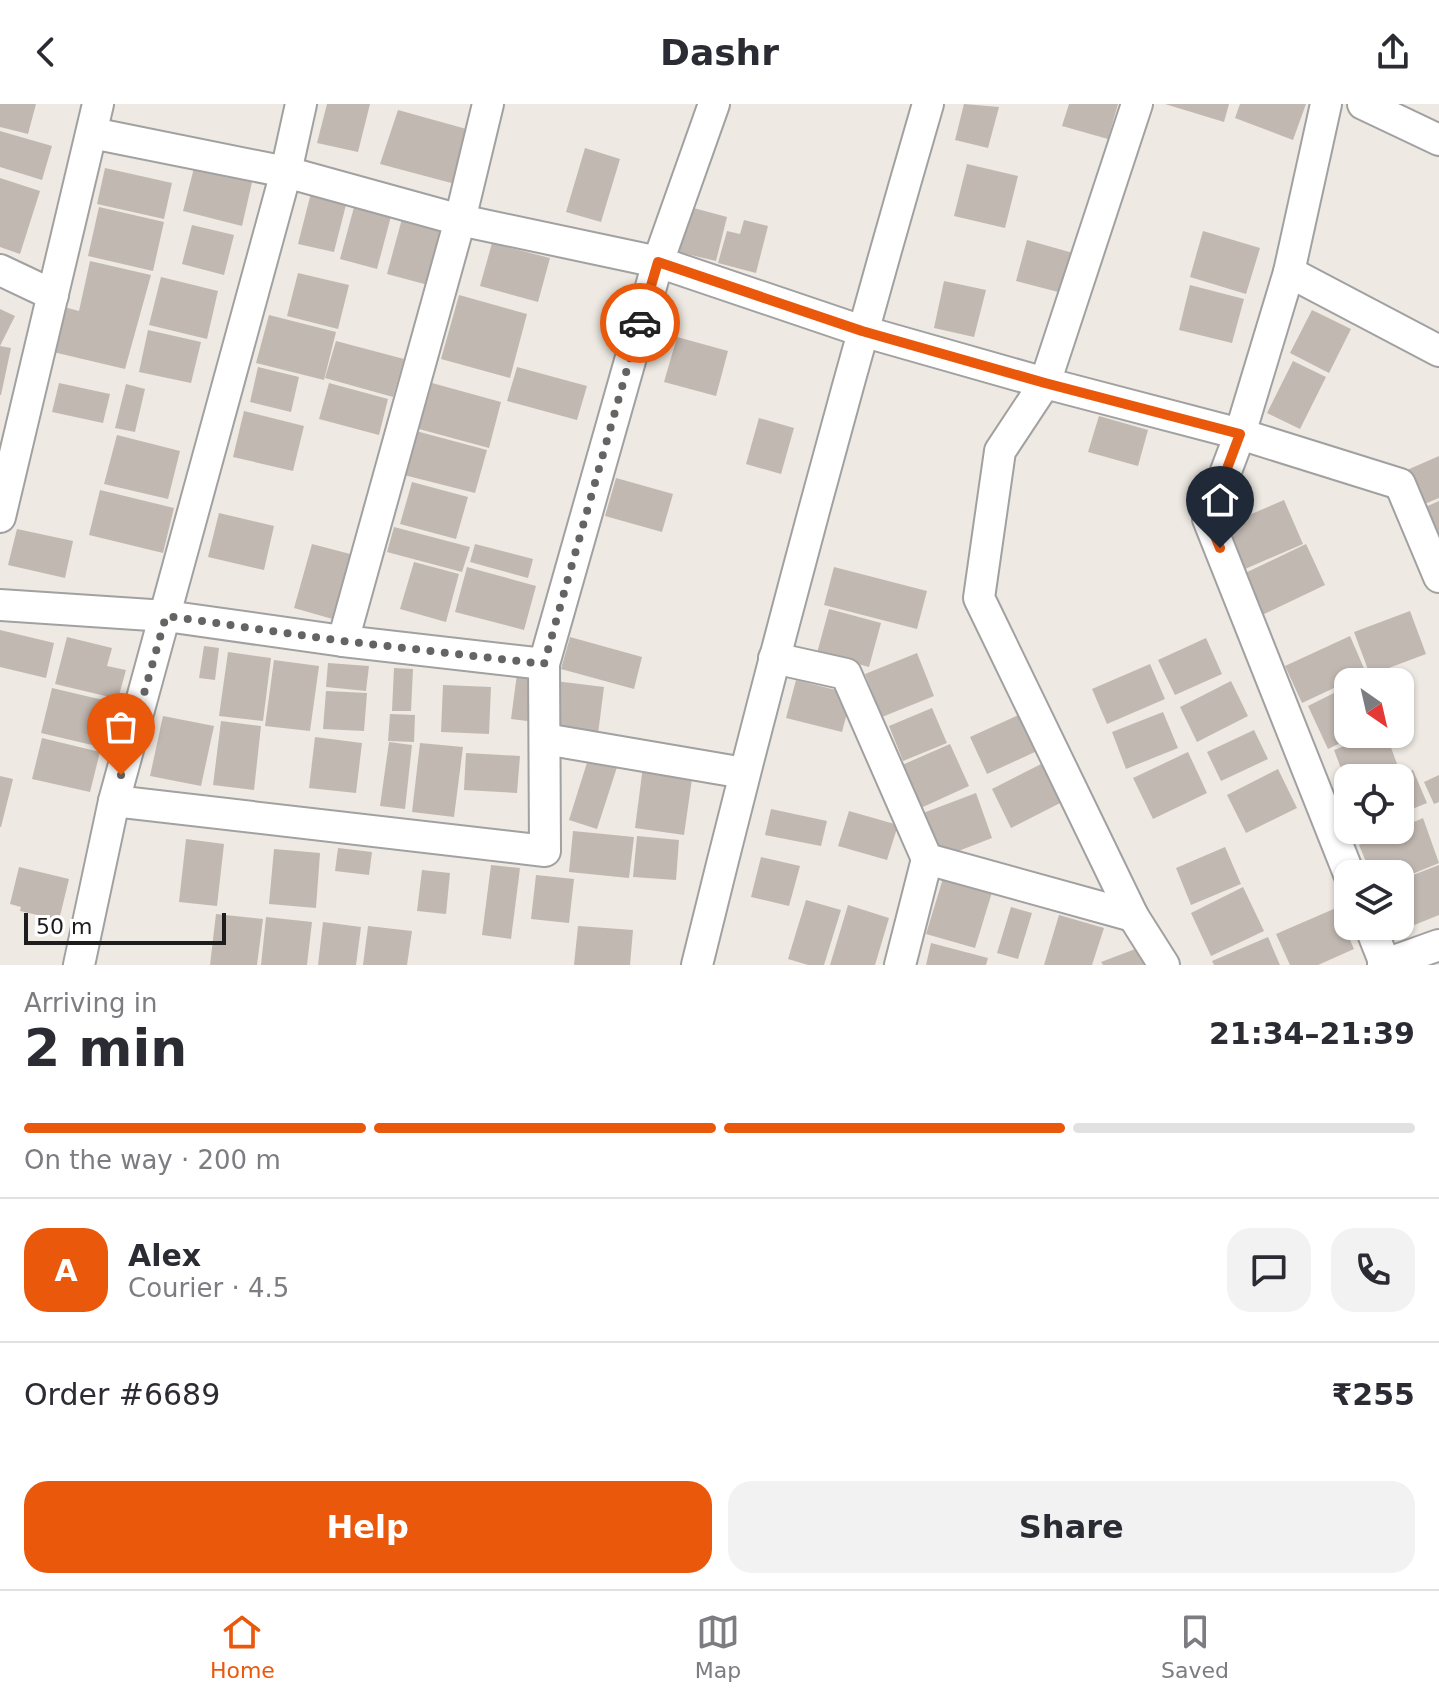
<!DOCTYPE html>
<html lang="en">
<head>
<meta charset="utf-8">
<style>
  body { margin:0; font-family:"DejaVu Sans",sans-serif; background:#f2f2f3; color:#2b2b33; height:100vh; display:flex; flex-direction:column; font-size:30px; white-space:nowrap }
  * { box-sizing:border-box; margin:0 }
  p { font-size:26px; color:#7c7c81 }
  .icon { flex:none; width:44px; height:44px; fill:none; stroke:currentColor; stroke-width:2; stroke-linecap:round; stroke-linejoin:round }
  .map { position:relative; height:861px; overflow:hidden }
  .drawer { display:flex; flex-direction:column; background:#fff; flex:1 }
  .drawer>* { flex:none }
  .needle { width:52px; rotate:146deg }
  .fabs { position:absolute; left:1334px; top:564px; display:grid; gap:16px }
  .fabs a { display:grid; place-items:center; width:80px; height:80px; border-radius:16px; background:#fff; box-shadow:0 2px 6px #0004; font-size:40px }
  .scale { position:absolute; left:24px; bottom:20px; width:202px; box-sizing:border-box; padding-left:8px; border:4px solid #1d1d1d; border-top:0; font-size:22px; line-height:28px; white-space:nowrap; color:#1d1d1d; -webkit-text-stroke:6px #fff; paint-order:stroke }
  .pin { position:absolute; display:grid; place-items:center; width:68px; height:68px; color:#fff; margin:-82px -34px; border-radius:50% 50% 50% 0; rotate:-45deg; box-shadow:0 0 8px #0007 }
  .pin .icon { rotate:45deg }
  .courier { position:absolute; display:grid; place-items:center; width:80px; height:80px; margin:-40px; border:6px solid #ea580c; border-radius:50%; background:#fff; color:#222; box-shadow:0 2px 10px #0007 }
  .overview em { font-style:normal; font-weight:600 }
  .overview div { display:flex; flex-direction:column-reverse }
  .overview { display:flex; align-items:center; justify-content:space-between; height:136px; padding:0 24px }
  h1 { font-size:52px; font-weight:600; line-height:60px }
  .bar { display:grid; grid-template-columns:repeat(4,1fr); gap:12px 8px; align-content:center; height:96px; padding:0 24px }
  .bar i { height:10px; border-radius:6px; background:#e1e1e2 }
  .bar .selected { background:#ea580c }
  .bar p { grid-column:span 4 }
  .line { display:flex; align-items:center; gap:20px; padding:0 24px; border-top:2px solid #e1e1e2 }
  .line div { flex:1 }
  .round { display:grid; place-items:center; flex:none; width:84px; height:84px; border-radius:24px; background:#f2f2f3 }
  .action { display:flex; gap:16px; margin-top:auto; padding:16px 24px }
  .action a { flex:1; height:92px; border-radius:24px; background:#ea580c; color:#fff; font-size:32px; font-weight:600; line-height:92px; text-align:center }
  .action a+a { background:#f2f2f3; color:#2b2b33 }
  header { display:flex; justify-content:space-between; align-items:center; height:104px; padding:0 24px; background:#fff; font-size:36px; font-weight:600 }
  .tabs { display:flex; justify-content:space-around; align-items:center; height:112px; border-top:2px solid #e1e1e2; background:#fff; font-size:22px; color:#7c7c81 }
  .tabs a { display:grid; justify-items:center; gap:4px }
  .tabs .selected { color:#ea580c }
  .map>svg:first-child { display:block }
  .building { fill:#c2b8b2 }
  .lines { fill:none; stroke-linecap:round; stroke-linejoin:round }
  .minor-casing { stroke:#a1a1a1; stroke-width:34 }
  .minor { stroke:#fff; stroke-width:30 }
  .done { stroke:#666462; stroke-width:8; stroke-dasharray:0 14.4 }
  .route { stroke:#ea580c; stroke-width:10 }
</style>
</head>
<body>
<header><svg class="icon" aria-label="back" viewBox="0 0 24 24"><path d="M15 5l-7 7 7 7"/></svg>Dashr<svg class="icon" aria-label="share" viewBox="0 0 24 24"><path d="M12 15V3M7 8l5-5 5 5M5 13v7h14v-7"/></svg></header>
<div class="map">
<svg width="1439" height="861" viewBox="0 0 1439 861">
  <rect width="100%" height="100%" fill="#eee9e2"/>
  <g class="building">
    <path d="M 0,0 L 36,0 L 28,30 L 0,23 Z"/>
    <path d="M 327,0 L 370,0 L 358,48 L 317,39 Z"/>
    <path d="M 964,0 L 999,3 L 988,44 L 955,36 Z"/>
    <path d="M 1069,0 L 1118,0 L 1108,35 L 1062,22 Z"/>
    <path d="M 1165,0 L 1229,0 L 1224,18 Z"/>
    <path d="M 1240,0 L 1306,0 L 1293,36 L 1235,14 Z"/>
    <path d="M 398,6 L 470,26 L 455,80 L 380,60 Z"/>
    <path d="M 0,27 L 52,42 L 42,76 L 0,63 Z"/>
    <path d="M 585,44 L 620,55 L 601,118 L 566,108 Z"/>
    <path d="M 195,60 L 253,74 L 242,122 L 183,107 Z"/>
    <path d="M 967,60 L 1018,72 L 1005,124 L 954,112 Z"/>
    <path d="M 105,64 L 172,79 L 164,115 L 97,100 Z"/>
    <path d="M 0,74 L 40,87 L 20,150 L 0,143 Z"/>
    <path d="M 313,81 L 349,89 L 334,148 L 298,140 Z"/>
    <path d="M 357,92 L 394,101 L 377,165 L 340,155 Z"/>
    <path d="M 99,103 L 164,118 L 153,167 L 88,152 Z"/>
    <path d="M 690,103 L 727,113 L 716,157 L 678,148 Z"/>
    <path d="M 403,111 L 444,122 L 428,181 L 387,170 Z"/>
    <path d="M 744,116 L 768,122 L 756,169 L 718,159 L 727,127 L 740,130 Z"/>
    <path d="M 192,121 L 234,131 L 224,171 L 182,160 Z"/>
    <path d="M 1203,127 L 1260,144 L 1246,190 L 1190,173 Z"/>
    <path d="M 1027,136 L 1073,149 L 1062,189 L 1016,177 Z"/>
    <path d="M 492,139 L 550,154 L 538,198 L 480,182 Z"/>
    <path d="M 90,157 L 151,171 L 125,265 L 53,248 L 64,203 L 79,207 Z"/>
    <path d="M 298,169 L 349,181 L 338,225 L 287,212 Z"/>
    <path d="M 161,173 L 218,187 L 207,235 L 149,221 Z"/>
    <path d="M 944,177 L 986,186 L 974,233 L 934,224 Z"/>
    <path d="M 1190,181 L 1244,195 L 1232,239 L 1179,226 Z"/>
    <path d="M 459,191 L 527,210 L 510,274 L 441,255 Z"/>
    <path d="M 0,205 L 15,212 L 0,242 L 11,244 L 1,291 L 0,291 Z"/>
    <path d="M 1312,206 L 1351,225 L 1329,269 L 1290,249 Z"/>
    <path d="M 269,211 L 336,228 L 324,276 L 256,259 Z"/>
    <path d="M 148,226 L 201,238 L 191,279 L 139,268 Z"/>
    <path d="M 677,233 L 728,247 L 716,292 L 664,278 Z"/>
    <path d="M 336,237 L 404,255 L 393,293 L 325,274 Z"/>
    <path d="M 1293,257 L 1326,273 L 1300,325 L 1267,309 Z"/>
    <path d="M 258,263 L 299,273 L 291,308 L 250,298 Z"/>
    <path d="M 517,263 L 587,282 L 577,316 L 507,297 Z"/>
    <path d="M 59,279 L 110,290 L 103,319 L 52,308 Z"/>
    <path d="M 329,279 L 388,295 L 379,331 L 319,315 Z"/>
    <path d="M 432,279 L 501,298 L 489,344 L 419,325 Z"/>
    <path d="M 126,280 L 145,285 L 135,328 L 115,324 Z"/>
    <path d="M 244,307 L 304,322 L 293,367 L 233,353 Z"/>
    <path d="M 1099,312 L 1148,326 L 1138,362 L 1088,348 Z"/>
    <path d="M 759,314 L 794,324 L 781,370 L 746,360 Z"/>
    <path d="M 416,327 L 487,346 L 475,389 L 404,371 Z"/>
    <path d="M 117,331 L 180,347 L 168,395 L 104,380 Z"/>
    <path d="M 1439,352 L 1439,394 L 1422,401 L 1407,366 Z"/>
    <path d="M 616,374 L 673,390 L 662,428 L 605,412 Z"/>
    <path d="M 412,378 L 468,393 L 456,435 L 400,420 Z"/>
    <path d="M 100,386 L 174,404 L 163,449 L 89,431 Z"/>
    <path d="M 1284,396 L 1303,440 L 1245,465 L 1226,421 Z"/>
    <path d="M 1439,397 L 1439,440 L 1423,404 Z"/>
    <path d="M 219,409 L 274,422 L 264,466 L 208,453 Z"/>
    <path d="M 394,423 L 470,443 L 462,468 L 387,448 Z"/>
    <path d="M 17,425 L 73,437 L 65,474 L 8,461 Z"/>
    <path d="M 312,440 L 354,451 L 336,516 L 294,504 Z"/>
    <path d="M 475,440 L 533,455 L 528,474 L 470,458 Z"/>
    <path d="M 1306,440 L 1325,481 L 1260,512 L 1241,471 Z"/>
    <path d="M 414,458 L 459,470 L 446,518 L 400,505 Z"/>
    <path d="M 467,463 L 536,482 L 524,526 L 455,508 Z"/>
    <path d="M 834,463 L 927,487 L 917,525 L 824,501 Z"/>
    <path d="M 829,505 L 881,519 L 869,563 L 817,549 Z"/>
    <path d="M 1410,507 L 1426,550 L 1370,571 L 1354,528 Z"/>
    <path d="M 0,526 L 54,539 L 46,574 L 0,563 Z"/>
    <path d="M 1350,532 L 1366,569 L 1302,599 L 1285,562 Z"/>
    <path d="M 67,533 L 112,544 L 107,562 L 126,566 L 118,595 L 55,580 Z"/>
    <path d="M 570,533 L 642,553 L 634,585 L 561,565 Z"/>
    <path d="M 1206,534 L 1222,570 L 1175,591 L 1158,556 Z"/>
    <path d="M 204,542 L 219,544 L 215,576 L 199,574 Z"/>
    <path d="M 228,548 L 271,554 L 263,617 L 219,612 Z"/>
    <path d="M 917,549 L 934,592 L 882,613 L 865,570 Z"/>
    <path d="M 274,556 L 319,562 L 310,627 L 265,622 Z"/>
    <path d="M 328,559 L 369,562 L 366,587 L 326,583 Z"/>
    <path d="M 1150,560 L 1165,595 L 1107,620 L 1092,585 Z"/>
    <path d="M 394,564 L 413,565 L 411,607 L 392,607 Z"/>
    <path d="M 517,570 L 541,573 L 535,618 L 511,615 Z"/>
    <path d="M 796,576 L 852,590 L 842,628 L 786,614 Z"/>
    <path d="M 555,577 L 604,583 L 598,630 L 549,624 Z"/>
    <path d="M 1231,577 L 1248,612 L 1197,638 L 1180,603 Z"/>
    <path d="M 443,581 L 491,583 L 489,630 L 441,628 Z"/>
    <path d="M 1348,582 L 1348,630 L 1359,630 L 1328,645 L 1308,602 Z"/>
    <path d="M 52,584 L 120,600 L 109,645 L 41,629 Z"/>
    <path d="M 326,587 L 367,589 L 364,627 L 323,625 Z"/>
    <path d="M 932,604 L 947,639 L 903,657 L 889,622 Z"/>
    <path d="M 1163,608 L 1178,644 L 1126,665 L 1112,628 Z"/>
    <path d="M 390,610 L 415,611 L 414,638 L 388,637 Z"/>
    <path d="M 1021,610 L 1037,647 L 987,670 L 970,633 Z"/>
    <path d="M 163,612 L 214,622 L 201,682 L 150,672 Z"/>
    <path d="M 221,617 L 261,622 L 254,686 L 213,681 Z"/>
    <path d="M 1254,626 L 1268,655 L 1221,677 L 1207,648 Z"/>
    <path d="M 1376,630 L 1386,630 L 1400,668 L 1383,674 L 1348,674 L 1348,683 L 1334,646 Z"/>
    <path d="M 315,633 L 362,639 L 356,689 L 309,684 Z"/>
    <path d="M 42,634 L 100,648 L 90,688 L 32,675 Z"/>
    <path d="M 389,638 L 412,641 L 405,705 L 380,702 Z"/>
    <path d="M 420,639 L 463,643 L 454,713 L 412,708 Z"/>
    <path d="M 950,640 L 969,682 L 912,708 L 893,665 Z"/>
    <path d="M 1188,648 L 1207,689 L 1153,715 L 1133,674 Z"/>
    <path d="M 466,649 L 520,652 L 517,689 L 464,686 Z"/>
    <path d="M 590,649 L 619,657 L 597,725 L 569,716 Z"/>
    <path d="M 1049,656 L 1068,695 L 1011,724 L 992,685 Z"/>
    <path d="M 643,662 L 693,668 L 684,731 L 635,724 Z"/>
    <path d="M 1278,665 L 1297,704 L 1246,729 L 1227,691 Z"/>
    <path d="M 1413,666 L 1427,699 L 1400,710 L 1400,672 Z"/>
    <path d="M 1439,671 L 1439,698 L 1434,700 L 1424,678 Z"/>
    <path d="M 0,672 L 13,675 L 1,723 L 0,723 Z"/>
    <path d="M 976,689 L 992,734 L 935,756 L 918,711 Z"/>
    <path d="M 771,705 L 827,717 L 821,742 L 765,731 Z"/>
    <path d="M 849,707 L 898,721 L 887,756 L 838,742 Z"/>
    <path d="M 1423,714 L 1439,759 L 1400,775 L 1400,770 L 1371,770 L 1359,741 L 1400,726 L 1400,724 Z"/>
    <path d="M 573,727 L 634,733 L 629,774 L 569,768 Z"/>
    <path d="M 637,732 L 679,736 L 676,776 L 633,773 Z"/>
    <path d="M 186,735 L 224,740 L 217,802 L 179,798 Z"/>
    <path d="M 1225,743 L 1241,780 L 1191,801 L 1176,764 Z"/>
    <path d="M 338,744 L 372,748 L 369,771 L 335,767 Z"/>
    <path d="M 274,745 L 320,749 L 316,804 L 269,800 Z"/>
    <path d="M 761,753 L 800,762 L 789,802 L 751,793 Z"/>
    <path d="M 491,761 L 520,764 L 511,835 L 482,831 Z"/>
    <path d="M 1439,761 L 1439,811 L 1397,828 L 1395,822 L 1400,822 L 1400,776 Z"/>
    <path d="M 19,763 L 69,775 L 59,816 L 20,807 L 21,803 L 10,800 Z"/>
    <path d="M 422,766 L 450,769 L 446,810 L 417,807 Z"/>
    <path d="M 536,771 L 574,775 L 569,819 L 531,815 Z"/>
    <path d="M 944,771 L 993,785 L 975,844 L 926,830 Z"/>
    <path d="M 1243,783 L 1264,827 L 1211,852 L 1191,809 Z"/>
    <path d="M 806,796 L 841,806 L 824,861 L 808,861 L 788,855 Z"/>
    <path d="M 848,801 L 889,814 L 875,861 L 830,861 Z"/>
    <path d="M 1011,803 L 1032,809 L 1018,855 L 997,849 Z"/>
    <path d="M 1336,804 L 1354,845 L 1318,861 L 1290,861 L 1276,830 Z"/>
    <path d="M 216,810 L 263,815 L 257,861 L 210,861 Z"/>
    <path d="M 1059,811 L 1104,824 L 1092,861 L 1044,861 Z"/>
    <path d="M 266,813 L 312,818 L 307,861 L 261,861 Z"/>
    <path d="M 323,818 L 361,823 L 356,861 L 318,861 Z"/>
    <path d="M 368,822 L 412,827 L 407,861 L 363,861 Z"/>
    <path d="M 578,822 L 633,826 L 630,861 L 574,861 Z"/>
    <path d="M 1268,833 L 1280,861 L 1214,861 L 1212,857 Z"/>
    <path d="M 931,839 L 988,854 L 986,861 L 926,861 Z"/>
    <path d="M 1138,844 L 1144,861 L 1103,861 L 1101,858 Z"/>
  </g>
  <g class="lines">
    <g class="minor-casing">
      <g id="minor">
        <path d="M 1137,0 L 1045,279 L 1000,347 L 979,494 L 1133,812 L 1164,861"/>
        <path d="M 1326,0 L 1289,168 L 1240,330 L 1208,415 L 1349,770"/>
        <path d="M 1363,0 L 1439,36"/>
        <path d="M 92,29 L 286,68 L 460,116 L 658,158 L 862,227 L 1045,279 L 1240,330 L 1400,380 L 1439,473"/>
        <path d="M 0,166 L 53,191"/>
        <path d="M 1289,168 L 1439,247"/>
        <path d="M 0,413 L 98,0"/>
        <path d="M 0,501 L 166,512 L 343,537 L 544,560"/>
        <path d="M 343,537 L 460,116 L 488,0"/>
        <path d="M 774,554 L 846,570 L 927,755 L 1133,812"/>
        <path d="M 545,635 L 744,669"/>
        <path d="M 114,697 L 545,747 L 544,560 L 658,158 L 714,0"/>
        <path d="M 1370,822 L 1385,860"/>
        <path d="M 79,861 L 114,697 L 286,68 L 301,0"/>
        <path d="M 697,861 C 768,572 845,285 928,0"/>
        <path d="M 900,861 L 927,755"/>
        <path d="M 1383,861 L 1439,841"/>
      </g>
    </g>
    <use href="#minor" class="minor"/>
  </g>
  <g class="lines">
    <path class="done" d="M 121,671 L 166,512 L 343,537 L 544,560 L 640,219"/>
    <path class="route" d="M 640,219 L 658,158 L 862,227 L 1045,279 L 1240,330 L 1208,415 L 1220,444"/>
  </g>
</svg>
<div class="fabs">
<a><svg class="needle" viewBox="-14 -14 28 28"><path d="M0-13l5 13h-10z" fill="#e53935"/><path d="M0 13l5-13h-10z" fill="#7c7c81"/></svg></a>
<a><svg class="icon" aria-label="locate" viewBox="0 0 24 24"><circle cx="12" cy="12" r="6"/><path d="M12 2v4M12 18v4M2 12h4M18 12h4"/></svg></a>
<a><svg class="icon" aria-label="layers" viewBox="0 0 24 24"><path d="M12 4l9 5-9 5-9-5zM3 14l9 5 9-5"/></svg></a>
</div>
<div class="scale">50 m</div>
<div class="pin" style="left:121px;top:671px;background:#ea580c"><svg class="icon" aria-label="bag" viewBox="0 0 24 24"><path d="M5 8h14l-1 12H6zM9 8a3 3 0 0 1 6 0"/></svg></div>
<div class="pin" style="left:1220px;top:444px;background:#1f2937"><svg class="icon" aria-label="home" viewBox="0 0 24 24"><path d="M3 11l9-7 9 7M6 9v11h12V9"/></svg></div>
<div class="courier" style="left:640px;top:219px"><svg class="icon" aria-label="car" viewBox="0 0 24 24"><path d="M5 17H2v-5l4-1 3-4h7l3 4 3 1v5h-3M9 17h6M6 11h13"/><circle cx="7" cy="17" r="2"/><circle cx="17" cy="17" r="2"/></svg></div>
</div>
<section class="drawer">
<div class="overview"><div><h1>2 min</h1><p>Arriving in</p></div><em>21:34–21:39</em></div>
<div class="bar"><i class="selected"></i><i class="selected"></i><i class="selected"></i><i></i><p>On the way · 200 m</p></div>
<div class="line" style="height:144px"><b class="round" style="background:#ea580c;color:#fff">A</b><div><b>Alex</b><p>Courier · 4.5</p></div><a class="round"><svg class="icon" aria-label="chat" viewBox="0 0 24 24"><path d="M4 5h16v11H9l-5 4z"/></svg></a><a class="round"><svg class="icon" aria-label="phone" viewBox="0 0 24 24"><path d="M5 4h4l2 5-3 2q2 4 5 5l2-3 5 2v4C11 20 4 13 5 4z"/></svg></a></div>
<div class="line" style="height:104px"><div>Order #6689</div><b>₹255</b></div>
<div class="action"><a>Help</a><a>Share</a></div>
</section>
<nav class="tabs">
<a class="selected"><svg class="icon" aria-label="home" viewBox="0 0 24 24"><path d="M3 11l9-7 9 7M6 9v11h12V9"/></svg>Home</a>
<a><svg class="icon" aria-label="map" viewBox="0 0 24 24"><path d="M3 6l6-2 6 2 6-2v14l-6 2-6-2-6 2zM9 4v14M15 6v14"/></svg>Map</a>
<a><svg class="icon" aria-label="saved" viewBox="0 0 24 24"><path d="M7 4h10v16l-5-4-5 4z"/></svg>Saved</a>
</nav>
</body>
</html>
